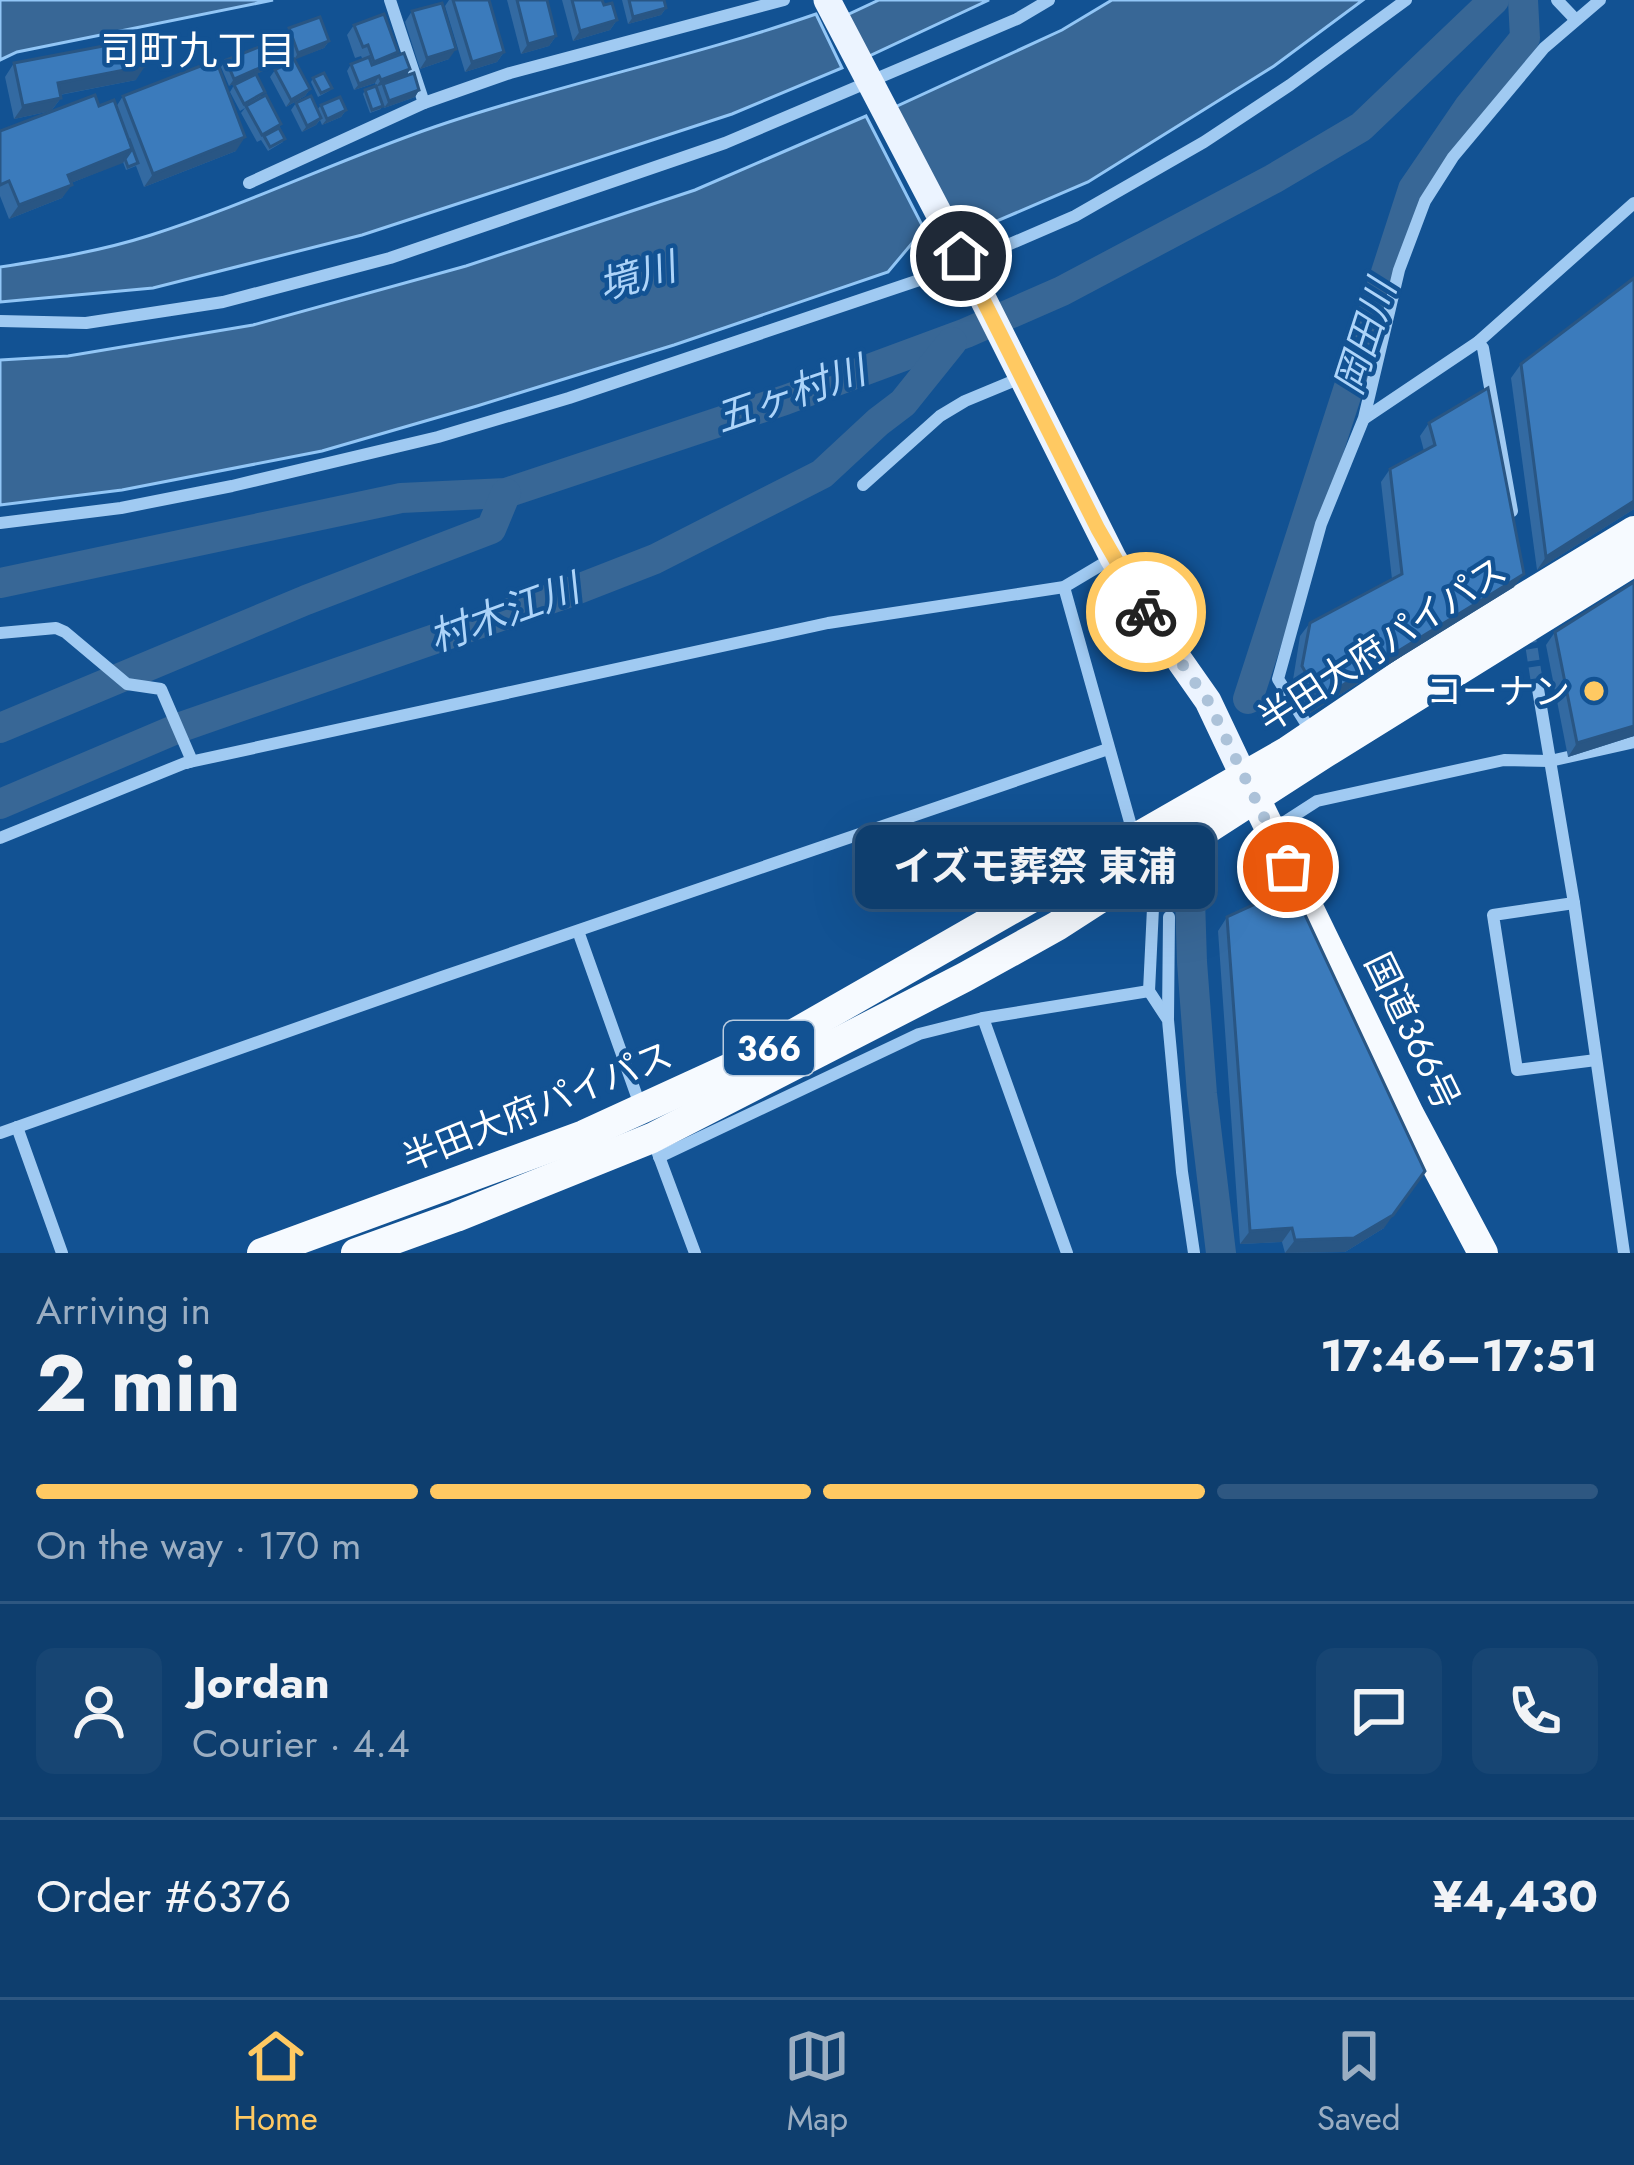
<!DOCTYPE html>
<html lang="en">
<head>
<meta charset="utf-8">
<style>
  body { margin:0; font-family:Jost,"Noto Sans JP",sans-serif; background:#174573; color:#f1f3f6; height:100vh; display:flex; flex-direction:column; font-size:45px; white-space:nowrap }
  * { box-sizing:border-box; margin:0 }
  p { font-size:39px; color:#9baec2 }
  .icon { flex:none; width:66px; height:66px; fill:none; stroke:currentColor; stroke-width:2; stroke-linecap:round; stroke-linejoin:round }
  .map { position:relative; height:1253px; overflow:hidden }
  .sheet { display:flex; flex-direction:column; background:#0e3e6e; flex:1 }
  .sheet>* { flex:none }
  .pin { position:absolute; display:grid; place-items:center; width:102px; height:102px; color:#fff; margin:-51px; border:6px solid #fff; border-radius:50%; box-shadow:0 3px 12px #0007 }
  .courier { position:absolute; display:grid; place-items:center; width:120px; height:120px; margin:-60px; border:9px solid #ffc962; border-radius:50%; background:#fff; color:#222; box-shadow:0 3px 15px #0007 }
  .bubble { position:absolute; height:84px; border-radius:18px; background:#0e3e6e; box-shadow:0 12px 48px #0002,0 0 0 3px #2e5781; font-size:39px; font-weight:700; line-height:84px; text-align:center }
  .headline em { font-style:normal; font-weight:700 }
  .headline div { display:flex; flex-direction:column-reverse }
  .headline { display:flex; align-items:center; justify-content:space-between; height:204px; padding:0 36px }
  h1 { font-size:78px; font-weight:700; line-height:90px }
  .bar { display:grid; grid-template-columns:repeat(4,1fr); gap:18px 12px; align-content:center; height:144px; padding:0 36px }
  .bar i { height:15px; border-radius:9px; background:#2e5781 }
  .bar .active { background:#ffc962 }
  .bar p { grid-column:span 4 }
  .line { display:flex; align-items:center; gap:30px; padding:0 36px; border-top:3px solid #2e5781 }
  .line div { flex:1 }
  .round { display:grid; place-items:center; flex:none; width:126px; height:126px; border-radius:18px; background:#174573 }
  .menu { display:flex; justify-content:space-around; align-items:center; height:168px; border-top:3px solid #2e5781; background:#0e3e6e; font-size:33px; color:#9baec2 }
  .menu a { display:grid; justify-items:center; gap:6px }
  .menu .active { color:#ffc962 }
  .map>svg:first-child { display:block }
  .water { fill:#386796; stroke:#92c6f6; stroke-width:3 }
  .lines { fill:none; stroke-linecap:round; stroke-linejoin:round }
  .river { stroke:#386796; stroke-width:30 }
  .minor-tunnel { stroke:#366ca3; stroke-width:12; stroke-dasharray:12 6; stroke-linecap:butt }
  .minor { stroke:#a0caf2; stroke-width:12 }
  .primary { stroke:#ecf4ff; stroke-width:27 }
  .trunk { stroke:#f6faff; stroke-width:30 }
  .wall { fill:#336aa2 }
  .shaded-wall { fill:#295684 }
  .building { fill:#3b7bbc; stroke:#295684; stroke-width:3 }
  .done { stroke:#acc2d9; stroke-width:12; stroke-dasharray:0 21.6 }
  .route { stroke:#ffc962; stroke-width:15 }
  .poi-dot { fill:#ffc962; stroke:#125293; stroke-width:4.5 }
  .labels { text-anchor:middle; dominant-baseline:central; stroke-width:9; stroke-linejoin:round; paint-order:stroke }
  .shield { fill:#125293; stroke:#b8cbdf; stroke-width:3 }
  .shield-label { font-size:33px; font-weight:bold; fill:#fff }
  .street-label { font-size:36px; fill:#fff; stroke:#125293 }
  .poi-label { font-size:36px; fill:#fff; stroke:#125293; text-anchor:end }
  .neighbourhood-label { font-size:39px; fill:#fff; stroke:#125293 }
  .water-label { font-size:39px; font-style:italic; fill:#add4f9; stroke:#125293 }
</style>
</head>
<body>
<div class="map">
<svg width="1634" height="1253" viewBox="0 0 1634 1253">
  <rect width="100%" height="100%" fill="#125293"/>
  <g class="water">
    <path d="M 0,0 L 273,0 L 17,52 L 0,60 Z"/>
    <path d="M 879,0 L 989,0 L 867,57 L 847,15 Z"/>
    <path d="M 1112,0 L 1363,0 L 1274,66 L 1088,182 L 997,221 L 946,214 L 893,108 L 1062,30 Z"/>
    <path d="M 816,14 L 842,68 L 732,114 L 362,235 L 153,288 L 0,302 L 0,267 C 52,259 101,251 151,235 C 252,203 348,155 449,122 C 570,82 695,56 816,14 Z"/>
    <path d="M 866,116 L 924,229 L 888,272 L 674,345 L 477,406 L 322,451 L 122,490 L 0,505 L 0,360 L 68,356 L 253,325 L 466,266 L 695,190 Z"/>
  </g>
  <g class="lines">
    <g class="river">
      <path d="M 0,583 L 401,498 L 506,493 L 785,400 L 966,333 L 1062,291 L 1273,179 L 1361,127 L 1494,0"/>
      <path d="M 1248,699 L 1413,189 L 1469,107 L 1525,38 L 1523,0"/>
      <path d="M 0,728 L 306,600 L 491,529 L 506,493"/>
      <path d="M 0,804 L 181,727 L 573,591 L 655,559 L 822,474 L 878,422 L 903,403 L 952,342"/>
      <path d="M 1200,861 L 1190,899 L 1192,962 L 1202,1094 L 1221,1253"/>
    </g>
    <path class="minor-tunnel" d="M 1529,631 L 1538,689"/>
    <g class="minor">
      <path d="M 390,0 L 424,103"/>
      <path d="M 1557,0 L 1576,20"/>
      <path d="M 249,183 L 424,103 L 510,73 L 784,0"/>
      <path d="M 0,321 L 86,323 L 223,302 L 390,258 L 725,143 L 1017,19 L 1049,0"/>
      <path d="M 1478,342 L 1483,348 L 1512,511"/>
      <path d="M 1365,418 L 1478,342 L 1634,203"/>
      <path d="M 863,485 L 940,416 L 965,401 L 1023,377"/>
      <path d="M 0,523 L 121,508 L 232,486 L 438,437 L 569,398 L 952,269 L 1075,216 L 1204,142 L 1290,85 L 1406,0"/>
      <path d="M 1064,587 L 1135,840"/>
      <path d="M 0,633 L 56,628 L 65,632 L 127,684 L 161,689 L 192,761 L 186,763"/>
      <path d="M 1538,689 L 1574,903 L 1624,1253"/>
      <path d="M 1312,733 L 1278,679 L 1321,524 L 1364,418 L 1399,270 L 1425,201 L 1453,157 L 1544,48 L 1600,0"/>
      <path d="M 1272,830 L 1317,801 L 1504,760 L 1550,761 L 1634,742"/>
      <path d="M 0,838 L 185,763 L 828,623 L 1064,587 L 1111,559"/>
      <path d="M 1144,871 L 1153,908 L 1149,991 L 1168,1020 L 1182,1172 L 1194,1253"/>
      <path d="M 1574,903 L 1493,915 L 1517,1070 L 1596,1060"/>
      <path d="M 578,931 L 640,1105"/>
      <path d="M 983,1018 L 1149,991"/>
      <path d="M 1168,1018 L 1169,917"/>
      <path d="M 17,1127 L 62,1253"/>
      <path d="M 0,1133 L 442,977 L 1108,749"/>
      <path d="M 657,1151 L 695,1253"/>
      <path d="M 659,1157 L 919,1034 L 983,1018 L 1067,1253"/>
    </g>
    <path class="primary" d="M 827,0 L 970,273 L 1113,558 L 1147,614 L 1208,701 L 1244,777"/>
    <g class="trunk">
      <path d="M 1249,786 L 1409,1114 L 1483,1253"/>
      <path d="M 262,1253 L 584,1135 L 750,1059 L 1288,751 L 1436,651 L 1634,531"/>
      <path d="M 356,1253 L 456,1217 L 652,1138 L 965,977 L 1057,926 L 1325,753 L 1634,561"/>
    </g>
  </g>
  <g class="wall">
    <path d="M 449,0 L 489,0 L 504,52 L 497,62 L 465,72 L 445,6 Z"/>
    <path d="M 507,0 L 547,0 L 556,36 L 549,46 L 521,54 Z"/>
    <path d="M 562,0 L 602,0 L 604,5 L 617,20 L 610,30 L 573,41 Z"/>
    <path d="M 622,0 L 664,0 L 666,8 L 661,15 L 628,24 Z"/>
    <path d="M 412,11 L 449,59 L 420,69 L 405,22 Z"/>
    <path d="M 354,25 L 410,69 L 406,76 L 419,90 L 415,97 L 384,108 L 381,98 L 381,109 L 370,113 L 363,94 L 365,90 L 376,86 L 375,83 L 354,90 L 347,71 L 351,64 L 363,60 L 361,56 L 355,58 L 347,35 Z"/>
    <path d="M 289,28 L 329,41 L 324,48 L 294,59 L 310,89 L 305,96 L 286,107 L 270,77 L 275,70 L 294,60 L 284,35 Z"/>
    <path d="M 226,60 L 284,62 L 256,74 L 261,98 L 281,124 L 279,128 L 283,142 L 268,151 L 261,140 L 257,142 L 241,113 L 245,108 L 240,111 L 230,92 L 234,85 L 253,75 L 229,86 L 221,67 Z"/>
    <path d="M 14,63 L 136,80 L 60,95 L 61,98 L 51,111 L 14,119 L 5,77 Z"/>
    <path d="M 313,78 L 332,88 L 329,91 L 318,97 L 311,82 Z"/>
    <path d="M 123,96 L 236,151 L 144,187 L 136,166 L 126,170 L 123,162 L 71,183 L 62,198 L 9,219 L 0,196 L 0,131 L 116,107 Z"/>
    <path d="M 296,103 L 317,110 L 321,105 L 346,110 L 341,117 L 322,125 L 320,120 L 316,125 L 302,132 L 291,110 Z"/>
    <path d="M 1634,278 L 1634,509 L 1537,570 L 1511,378 L 1521,364 Z"/>
    <path d="M 1429,423 L 1514,587 L 1310,713 L 1293,680 L 1300,636 L 1310,623 L 1392,579 L 1381,482 L 1390,469 L 1424,451 L 1420,436 Z"/>
    <path d="M 1634,582 L 1634,736 L 1568,757 L 1546,645 L 1555,632 Z"/>
    <path d="M 1227,917 L 1384,1228 L 1345,1252 L 1285,1253 L 1282,1242 L 1240,1244 L 1218,931 Z"/>
  </g>
  <g class="shaded-wall">
    <path d="M 666,8 L 661,15 L 628,24 L 633,17 Z"/>
    <path d="M 617,20 L 610,30 L 573,41 L 580,31 Z"/>
    <path d="M 556,36 L 549,46 L 521,54 L 528,44 Z"/>
    <path d="M 329,41 L 324,48 L 294,60 L 298,53 Z"/>
    <path d="M 456,49 L 449,59 L 420,69 L 427,58 Z"/>
    <path d="M 504,52 L 497,62 L 465,72 L 472,62 Z"/>
    <path d="M 289,55 L 284,62 L 229,86 L 234,79 Z"/>
    <path d="M 145,66 L 136,80 L 48,97 L 58,83 Z"/>
    <path d="M 410,69 L 406,76 L 376,87 L 381,80 Z"/>
    <path d="M 379,76 L 375,83 L 354,90 L 359,84 Z"/>
    <path d="M 310,89 L 305,96 L 286,107 L 291,100 Z"/>
    <path d="M 419,90 L 415,97 L 384,108 L 389,101 Z"/>
    <path d="M 61,98 L 51,111 L 14,119 L 23,106 Z"/>
    <path d="M 346,110 L 341,117 L 322,125 L 327,119 Z"/>
    <path d="M 321,118 L 316,125 L 302,132 L 307,126 Z"/>
    <path d="M 245,137 L 236,151 L 144,187 L 153,174 Z"/>
    <path d="M 132,149 L 123,163 L 58,188 L 68,175 Z"/>
    <path d="M 72,185 L 62,198 L 9,219 L 19,205 Z"/>
    <path d="M 1634,501 L 1634,509 L 1537,570 L 1546,557 Z"/>
    <path d="M 1524,574 L 1514,587 L 1310,713 L 1320,699 Z"/>
    <path d="M 1634,726 L 1634,736 L 1568,757 L 1577,743 Z"/>
    <path d="M 1425,1171 L 1384,1228 L 1345,1252 L 1285,1253 L 1295,1240 Z"/>
    <path d="M 1292,1228 L 1282,1242 L 1240,1244 L 1250,1231 Z"/>
  </g>
  <g class="building">
    <path d="M 453,0 L 489,0 L 504,52 L 472,62 Z"/>
    <path d="M 517,0 L 547,0 L 556,36 L 528,44 Z"/>
    <path d="M 572,0 L 602,0 L 604,5 L 612,3 L 617,20 L 580,31 Z"/>
    <path d="M 629,0 L 664,0 L 666,8 L 633,17 Z"/>
    <path d="M 442,3 L 456,49 L 427,58 L 412,11 Z"/>
    <path d="M 384,14 L 398,52 L 374,62 L 368,45 L 363,47 L 354,25 Z"/>
    <path d="M 320,17 L 329,41 L 298,53 L 289,28 Z"/>
    <path d="M 282,38 L 289,55 L 234,79 L 226,60 Z"/>
    <path d="M 140,39 L 145,66 L 58,83 L 61,98 L 23,106 L 14,63 Z"/>
    <path d="M 404,53 L 410,69 L 381,80 L 379,76 L 359,84 L 351,64 L 369,57 L 372,65 Z"/>
    <path d="M 294,59 L 310,89 L 291,100 L 275,70 Z"/>
    <path d="M 216,60 L 245,137 L 153,174 L 123,96 Z"/>
    <path d="M 324,73 L 332,88 L 321,93 L 313,78 Z"/>
    <path d="M 414,73 L 419,90 L 389,101 L 383,84 Z"/>
    <path d="M 256,74 L 265,92 L 244,104 L 234,85 Z"/>
    <path d="M 376,86 L 383,106 L 372,110 L 365,90 Z"/>
    <path d="M 95,95 L 99,106 L 114,100 L 132,149 L 68,175 L 72,185 L 19,205 L 9,181 L 0,185 L 0,131 Z"/>
    <path d="M 266,95 L 281,124 L 262,135 L 246,106 Z"/>
    <path d="M 311,96 L 321,118 L 307,126 L 296,103 Z"/>
    <path d="M 340,97 L 346,110 L 327,119 L 321,105 Z"/>
    <path d="M 279,128 L 285,139 L 270,147 L 264,136 Z"/>
    <path d="M 129,139 L 138,163 L 128,167 L 125,159 L 132,149 Z"/>
    <path d="M 1634,278 L 1634,501 L 1546,557 L 1521,364 Z"/>
    <path d="M 1488,388 L 1524,574 L 1320,699 L 1302,666 L 1310,623 L 1402,574 L 1390,469 L 1435,445 L 1429,423 Z"/>
    <path d="M 1634,582 L 1634,726 L 1577,743 L 1555,632 Z"/>
    <path d="M 1292,887 L 1425,1171 L 1393,1215 L 1354,1238 L 1295,1240 L 1292,1228 L 1250,1231 L 1227,917 Z"/>
  </g>
  <g class="lines">
    <path class="done" d="M 1146,612 L 1208,701 L 1288,867"/>
    <path class="route" d="M 961,256 L 1098,529 L 1146,612"/>
  </g>
  <circle class="poi-dot" cx="1594" cy="691" r="12"/>
  <g class="labels">
    <rect class="shield" x="724" y="1021" width="90" height="54" rx="9"/>
    <g class="shield-label">
      <text x="769" y="1048">366</text>
    </g>
    <g class="street-label">
      <text transform="translate(1382 644) rotate(-33)">半田大府パイパス</text>
      <text transform="translate(1413 1031) rotate(64)">国道366号</text>
      <text transform="translate(537 1106) rotate(-22)">半田大府パイパス</text>
    </g>
    <g class="poi-label">
      <text x="1570" y="691">コーナン</text>
    </g>
    <g class="neighbourhood-label">
      <text x="198" y="50">司町九丁目</text>
    </g>
    <g class="water-label">
      <text transform="translate(637 276) rotate(-16)">境川</text>
      <text transform="translate(1365 337) rotate(-72)">岡田川</text>
      <text transform="translate(790 394) rotate(-19)">五ヶ村川</text>
      <text transform="translate(504 613) rotate(-20)">村木江川</text>
    </g>
  </g>
</svg>
<div class="pin" style="left:1288px;top:867px;background:#ea580c"><svg class="icon" aria-label="bag" viewBox="0 0 24 24"><path d="M5 8h14l-1 12H6zM9 8a3 3 0 0 1 6 0"/></svg></div>
<div class="pin" style="left:961px;top:256px;background:#1f2937"><svg class="icon" aria-label="home" viewBox="0 0 24 24"><path d="M3 11l9-7 9 7M6 9v11h12V9"/></svg></div>
<div class="courier" style="left:1146px;top:612px"><svg class="icon" aria-label="bike" viewBox="0 0 24 24"><circle cx="6" cy="16" r="4"/><circle cx="18" cy="16" r="4"/><path d="M6 16l4-8h5l3 8M10 8l3 8H6M13 5h3"/></svg></div>
<div class="bubble" style="left:855px;top:825px;width:360px">イズモ葬祭 東浦</div>
</div>
<section class="sheet">
<div class="headline"><div><h1>2 min</h1><p>Arriving in</p></div><em>17:46–17:51</em></div>
<div class="bar"><i class="active"></i><i class="active"></i><i class="active"></i><i></i><p>On the way · 170 m</p></div>
<div class="line" style="height:216px"><a class="round"><svg class="icon" aria-label="person" viewBox="0 0 24 24"><circle cx="12" cy="8" r="4"/><path d="M4 21q1-7 8-7t8 7"/></svg></a><div><b>Jordan</b><p>Courier · 4.4</p></div><a class="round"><svg class="icon" aria-label="chat" viewBox="0 0 24 24"><path d="M4 5h16v11H9l-5 4z"/></svg></a><a class="round"><svg class="icon" aria-label="phone" viewBox="0 0 24 24"><path d="M5 4h4l2 5-3 2q2 4 5 5l2-3 5 2v4C11 20 4 13 5 4z"/></svg></a></div>
<div class="line" style="height:156px"><div>Order #6376</div><b>¥4,430</b></div>
</section>
<nav class="menu">
<a class="active"><svg class="icon" aria-label="home" viewBox="0 0 24 24"><path d="M3 11l9-7 9 7M6 9v11h12V9"/></svg>Home</a>
<a><svg class="icon" aria-label="map" viewBox="0 0 24 24"><path d="M3 6l6-2 6 2 6-2v14l-6 2-6-2-6 2zM9 4v14M15 6v14"/></svg>Map</a>
<a><svg class="icon" aria-label="saved" viewBox="0 0 24 24"><path d="M7 4h10v16l-5-4-5 4z"/></svg>Saved</a>
</nav>
</body>
</html>
